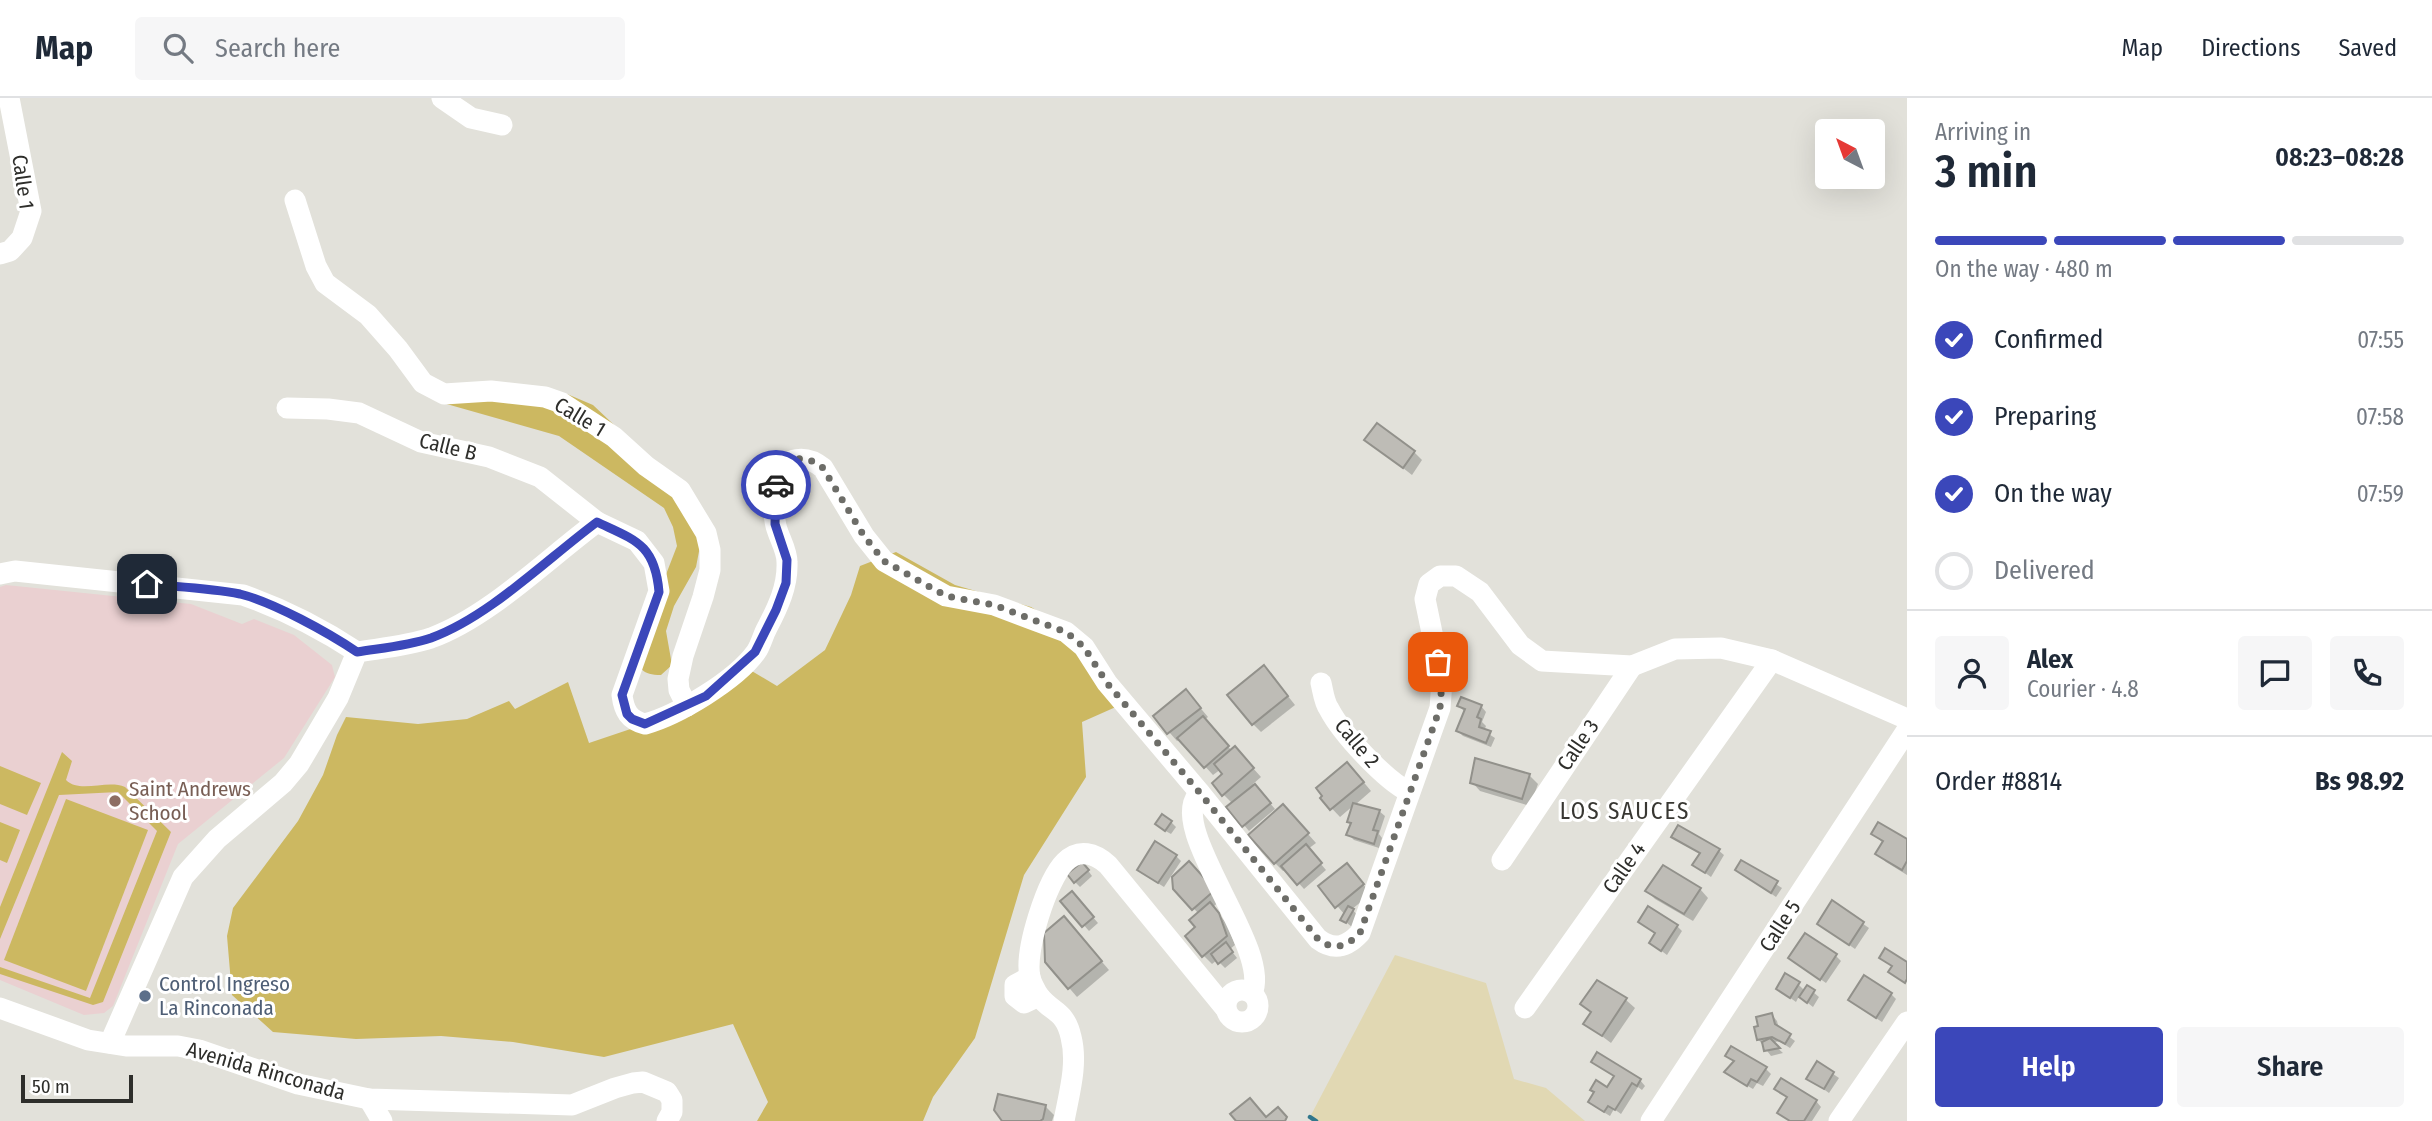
<!DOCTYPE html>
<html lang="en">
<head>
<meta charset="utf-8">
<style>
  body { margin:0; font-family:"Fira Sans Condensed",sans-serif; background:#f6f6f7; color:#1f2937; height:100vh; display:flex; flex-direction:column; font-size:26px; white-space:nowrap }
  * { box-sizing:border-box; margin:0 }
  p { font-size:23px; color:#747a83 }
  .icon { flex:none; width:38px; height:38px; fill:none; stroke:currentColor; stroke-width:2; stroke-linecap:round; stroke-linejoin:round }
  .map { position:relative; flex:1; overflow:hidden }
  .drawer { display:flex; flex-direction:column; background:#fff; width:525px }
  .drawer>* { flex:none }
  .needle { width:46px; rotate:319deg }
  .tools { position:absolute; left:1815px; top:21px; display:grid; gap:14px }
  .tools a { display:grid; place-items:center; width:70px; height:70px; border-radius:7px; background:#fff; box-shadow:0 7px 28px #0002; font-size:35px }
  .scale { position:absolute; left:21px; bottom:18px; width:112px; box-sizing:border-box; padding-left:7px; border:4px solid #2e2e2b; border-top:0; font-size:19px; line-height:24px; white-space:nowrap; color:#2e2e2b; -webkit-text-stroke:5px #fff; paint-order:stroke }
  .pin { position:absolute; display:grid; place-items:center; width:60px; height:60px; color:#fff; margin:-30px; border-radius:14px; box-shadow:0 4px 10px #0006 }
  .courier { position:absolute; display:grid; place-items:center; width:70px; height:70px; margin:-35px; border:5px solid #3b47ba; border-radius:50%; background:#fff; color:#222; box-shadow:0 2px 9px #0007 }
  .headline em { font-style:normal; font-weight:600 }
  .headline div { display:flex; flex-direction:column-reverse }
  .headline { display:flex; align-items:center; justify-content:space-between; height:119px; padding:0 28px }
  h1 { font-size:46px; font-weight:600; line-height:52px }
  .bar { display:grid; grid-template-columns:repeat(4,1fr); gap:10px 7px; align-content:center; height:84px; padding:0 28px }
  .bar i { height:9px; border-radius:5px; background:#e0e1e3 }
  .bar .on { background:#3b47ba }
  .bar p { grid-column:span 4 }
  .line { display:flex; align-items:center; gap:18px; padding:0 28px; border-top:2px solid #e0e1e3 }
  .line div { flex:1 }
  .round { display:grid; place-items:center; flex:none; width:74px; height:74px; border-radius:7px; background:#f6f6f7 }
  ol { padding:0 28px; list-style:none }
  li { display:flex; align-items:center; gap:21px; height:77px }
  li p { margin-inline-start:auto }
  li .icon { padding:7px; border-radius:50%; background:#3b47ba; color:#fff; stroke-width:4 }
  li:last-child { color:#747a83 }
  li i { width:38px; height:38px; border:4px solid #e0e1e3; border-radius:50% }
  .cta { display:flex; gap:14px; margin-top:auto; padding:14px 28px }
  .cta a { flex:1; height:80px; border-radius:7px; background:#3b47ba; color:#fff; font-size:28px; font-weight:600; line-height:80px; text-align:center }
  .cta a+a { background:#f6f6f7; color:#1f2937 }
  header { display:flex; align-items:center; gap:42px; box-sizing:border-box; height:98px; padding:0 35px; background:#fff; border-bottom:2px solid #e0e1e3 }
  header strong { font-size:33px }
  nav { display:flex; gap:38px; margin-inline-start:auto; font-size:24px }
  .search { width:490px; height:63px; background:#f6f6f7; display:flex; align-items:center; gap:18px; box-sizing:border-box; padding:0 24px; border-radius:7px; color:#747a83; font-size:26px }
  main { display:flex; flex:1; min-height:0 }
  .map>svg:first-child { display:block }
  .education { fill:#ead0d1 }
  .green { fill:#ccb861 }
  .sand { fill:#e1d8b3 }
  .shadow { fill:#0003 }
  .lines { fill:none; stroke-linecap:round; stroke-linejoin:round }
  .stream { stroke:#31778c; stroke-width:4.5 }
  .building { fill:#bebcb6; stroke:#92918b; stroke-width:2 }
  .minor { stroke:#fff; stroke-width:21 }
  .done { stroke:#6d6d68; stroke-width:7; stroke-dasharray:0 12.6 }
  .route { stroke:#3b47ba; stroke-width:9 }
  .education-dot { fill:#8d6e63; stroke:#fff; stroke-width:2.5 }
  .service-dot { fill:#5c6f8a; stroke:#fff; stroke-width:2.5 }
  .labels { text-anchor:middle; dominant-baseline:central; stroke-width:6; stroke-linejoin:round; paint-order:stroke }
  .street-label { font-size:21px; fill:#2e2e2b; stroke:#fff }
  .education-label { font-size:21px; fill:#785e54; stroke:#fff; text-anchor:start }
  .service-label { font-size:21px; fill:#4e5e75; stroke:#fff; text-anchor:start }
  .neighbourhood-label { font-size:23px; letter-spacing:2px; fill:#383732; stroke:#fff }
</style>
</head>
<body>
<header>
<strong>Map</strong>
<div class="search"><svg class="icon" aria-label="search" viewBox="0 0 24 24"><circle cx="10" cy="10" r="6"/><path d="M15 15l6 6"/></svg>Search here</div>
<nav><a>Map</a><a>Directions</a><a>Saved</a></nav>
</header>
<main>
<div class="map">
<svg width="1907" height="1023" viewBox="0 0 1907 1023">
  <rect width="100%" height="100%" fill="#e2e1da"/>
  <path class="education" d="M 6,487 L 191,506 L 242,526 L 254,521 L 294,537 L 332,567 L 335,579 L 284,660 L 178,746 L 113,908 L 104,915 L 84,917 L 0,882 L 0,489 Z"/>
  <g class="green">
    <path d="M 567,296 L 593,307 L 685,394 L 701,443 L 696,469 L 674,508 L 666,533 L 672,567 L 661,577 C 642,577 639,571 636,554 L 677,448 L 673,429 L 664,410 L 559,338 L 436,303 Z"/>
    <path d="M 896,454 L 955,487 L 1031,509 L 1080,539 L 1127,604 L 1082,624 L 1086,679 L 1024,777 L 975,940 L 933,999 L 923,1023 L 757,1023 L 768,1004 L 733,926 L 604,959 L 513,944 L 441,938 L 356,941 L 273,934 L 232,897 L 227,838 L 233,810 L 298,723 L 323,677 L 337,637 L 346,619 L 418,626 L 467,621 L 509,603 L 515,611 L 568,584 L 589,645 L 681,614 L 750,572 L 777,588 L 825,552 L 851,497 L 860,468 Z"/>
    <path d="M 62,654 L 72,663 L 66,682 C 80,696 107,681 125,689 L 171,734 L 103,904 L 93,907 L 0,876 L 0,869 L 90,900 L 157,733 L 118,694 L 59,697 L 0,841 L 0,809 Z"/>
    <path d="M 0,668 L 41,685 L 27,717 L 0,706 Z"/>
    <path d="M 66,701 L 148,732 L 86,893 L 4,862 Z"/>
    <path d="M 0,724 L 20,732 L 7,765 L 0,762 Z"/>
  </g>
  <path class="sand" d="M 1395,857 L 1486,885 L 1514,981 L 1546,990 L 1585,1023 L 1316,1023 L 1310,1019 Z"/>
  <g class="shadow">
    <path d="M 1367,342 L 1414,354 L 1422,362 L 1412,377 Z"/>
    <path d="M 1272,578 L 1295,607 L 1261,634 L 1253,626 Z"/>
    <path d="M 1186,593 L 1208,619 L 1204,622 L 1232,653 L 1243,659 L 1261,679 L 1253,686 L 1275,711 L 1249,733 L 1244,727 L 1233,706 L 1223,696 L 1225,676 L 1221,671 L 1213,677 L 1180,641 L 1177,643 L 1155,618 Z"/>
    <path d="M 1459,608 L 1481,608 L 1486,614 L 1482,624 L 1486,628 L 1484,633 L 1495,640 L 1491,649 L 1463,638 L 1458,633 L 1464,613 Z"/>
    <path d="M 1356,675 L 1371,693 L 1355,707 L 1379,713 L 1385,718 L 1379,736 L 1382,740 L 1379,750 L 1354,742 L 1348,736 L 1352,726 L 1349,723 L 1354,707 L 1340,719 L 1322,700 Z"/>
    <path d="M 1529,677 L 1538,686 L 1530,708 L 1480,693 L 1472,684 Z"/>
    <path d="M 1291,717 L 1316,745 L 1308,751 L 1326,772 L 1304,791 L 1286,771 L 1283,773 L 1275,765 Z"/>
    <path d="M 1171,724 L 1176,729 L 1171,736 L 1162,731 Z"/>
    <path d="M 1873,736 L 1907,743 L 1907,777 L 1886,764 L 1877,756 L 1884,746 Z"/>
    <path d="M 1673,738 L 1718,752 L 1724,757 L 1711,779 L 1694,767 L 1701,756 Z"/>
    <path d="M 1176,758 L 1181,763 L 1164,789 L 1145,777 Z"/>
    <path d="M 1742,764 L 1782,790 L 1776,799 L 1737,772 Z"/>
    <path d="M 1189,765 L 1222,801 L 1213,809 L 1227,826 L 1235,847 L 1230,851 L 1237,860 L 1225,870 L 1217,862 L 1212,866 L 1204,858 L 1197,830 L 1199,816 L 1174,790 Z"/>
    <path d="M 1664,770 L 1700,791 L 1708,800 L 1693,823 L 1655,801 L 1647,793 Z"/>
    <path d="M 1087,771 L 1092,778 L 1080,789 L 1075,784 Z"/>
    <path d="M 1355,776 L 1371,796 L 1352,811 L 1358,818 L 1352,829 L 1342,821 L 1345,817 L 1321,789 Z"/>
    <path d="M 1077,801 L 1098,825 L 1089,833 L 1063,803 Z"/>
    <path d="M 1833,805 L 1869,830 L 1855,851 L 1819,826 Z"/>
    <path d="M 1640,824 L 1677,828 L 1682,833 L 1667,857 L 1651,845 L 1657,836 Z"/>
    <path d="M 1072,829 L 1109,872 L 1077,899 L 1046,863 Z"/>
    <path d="M 1836,858 L 1841,863 L 1826,885 L 1790,860 Z"/>
    <path d="M 1598,885 L 1626,902 L 1635,910 L 1611,945 L 1586,926 L 1593,916 L 1582,906 Z"/>
    <path d="M 1798,886 L 1805,893 L 1807,889 L 1819,899 L 1813,909 L 1799,898 L 1796,904 L 1778,891 Z"/>
    <path d="M 1891,896 L 1896,901 L 1882,924 L 1856,907 Z"/>
    <path d="M 1772,917 L 1777,923 L 1779,931 L 1795,943 L 1790,950 L 1779,943 L 1772,945 L 1783,955 L 1771,958 L 1758,941 Z"/>
    <path d="M 1727,957 L 1766,971 L 1771,976 L 1763,988 L 1757,985 L 1753,991 L 1732,979 L 1735,965 Z"/>
    <path d="M 1593,963 L 1640,982 L 1645,988 L 1642,992 L 1638,989 L 1621,1016 L 1614,1011 L 1610,1018 L 1595,1009 L 1615,979 Z"/>
    <path d="M 1817,965 L 1839,980 L 1829,995 L 1808,980 Z"/>
    <path d="M 1776,991 L 1816,1003 L 1821,1009 L 1812,1023 L 1789,1023 L 1779,1015 L 1788,1000 Z"/>
    <path d="M 1045,1008 L 1054,1017 L 1052,1023 L 1004,1023 Z"/>
  </g>
  <g class="lines">
    <path class="stream" d="M 1310,1019 L 1316,1023"/>
  </g>
  <g class="building">
    <path d="M 1377,325 L 1415,353 L 1403,370 L 1364,342 Z"/>
    <path d="M 1264,567 L 1288,598 L 1252,627 L 1227,597 Z"/>
    <path d="M 1186,591 L 1201,610 L 1167,636 L 1153,618 Z"/>
    <path d="M 1461,599 L 1482,607 L 1477,619 L 1481,621 L 1479,629 L 1491,633 L 1486,645 L 1456,633 L 1465,611 L 1457,608 Z"/>
    <path d="M 1203,618 L 1229,648 L 1204,670 L 1177,640 Z"/>
    <path d="M 1235,648 L 1254,670 L 1222,698 L 1212,685 L 1222,676 L 1214,666 Z"/>
    <path d="M 1475,660 L 1530,676 L 1522,701 L 1470,685 Z"/>
    <path d="M 1347,664 L 1364,684 L 1330,712 L 1320,700 L 1322,698 L 1316,690 Z"/>
    <path d="M 1255,686 L 1271,705 L 1242,729 L 1226,709 Z"/>
    <path d="M 1353,705 L 1380,712 L 1373,732 L 1378,733 L 1374,746 L 1346,737 L 1351,725 L 1347,724 Z"/>
    <path d="M 1283,706 L 1309,735 L 1274,766 L 1248,737 Z"/>
    <path d="M 1162,716 L 1172,723 L 1165,733 L 1155,726 Z"/>
    <path d="M 1878,724 L 1907,741 L 1907,763 L 1902,772 L 1875,756 L 1883,743 L 1871,736 Z"/>
    <path d="M 1678,727 L 1720,751 L 1705,775 L 1692,767 L 1700,755 L 1671,739 Z"/>
    <path d="M 1155,743 L 1177,757 L 1158,785 L 1137,772 Z"/>
    <path d="M 1306,746 L 1322,765 L 1297,787 L 1281,768 Z"/>
    <path d="M 1741,762 L 1778,783 L 1771,795 L 1735,772 Z"/>
    <path d="M 1189,763 L 1215,792 L 1192,812 L 1173,791 L 1172,779 Z"/>
    <path d="M 1082,764 L 1089,772 L 1074,785 L 1067,776 Z"/>
    <path d="M 1347,765 L 1364,786 L 1335,810 L 1318,788 Z"/>
    <path d="M 1663,767 L 1701,790 L 1684,816 L 1645,793 Z"/>
    <path d="M 1072,793 L 1094,819 L 1082,829 L 1060,803 Z"/>
    <path d="M 1832,802 L 1864,824 L 1849,847 L 1817,826 Z"/>
    <path d="M 1210,804 L 1219,815 L 1227,838 L 1202,859 L 1185,838 L 1195,829 L 1189,822 Z"/>
    <path d="M 1348,808 L 1354,811 L 1346,825 L 1340,822 Z"/>
    <path d="M 1648,808 L 1678,827 L 1661,853 L 1649,845 L 1655,835 L 1638,824 Z"/>
    <path d="M 1064,818 L 1102,863 L 1068,891 L 1045,864 L 1044,835 Z"/>
    <path d="M 1805,835 L 1837,856 L 1820,882 L 1788,860 Z"/>
    <path d="M 1226,844 L 1233,854 L 1218,866 L 1211,856 Z"/>
    <path d="M 1885,850 L 1907,864 L 1907,881 L 1905,885 L 1888,874 L 1892,868 L 1879,860 Z"/>
    <path d="M 1785,875 L 1800,884 L 1790,900 L 1776,891 Z"/>
    <path d="M 1864,877 L 1892,895 L 1876,920 L 1848,902 Z"/>
    <path d="M 1597,882 L 1627,900 L 1602,938 L 1583,926 L 1591,914 L 1580,906 Z"/>
    <path d="M 1807,887 L 1815,892 L 1807,905 L 1799,899 Z"/>
    <path d="M 1772,915 L 1775,926 L 1791,936 L 1785,946 L 1772,939 L 1757,942 L 1754,929 L 1758,928 L 1756,919 Z"/>
    <path d="M 1770,940 L 1780,950 L 1764,953 L 1762,944 Z"/>
    <path d="M 1731,948 L 1767,969 L 1757,984 L 1751,981 L 1747,988 L 1724,974 L 1734,963 L 1725,958 Z"/>
    <path d="M 1597,954 L 1641,981 L 1637,988 L 1632,985 L 1615,1012 L 1608,1008 L 1604,1014 L 1588,1004 L 1594,994 L 1590,992 L 1596,982 L 1607,989 L 1614,978 L 1591,964 Z"/>
    <path d="M 1817,963 L 1834,974 L 1824,991 L 1806,981 Z"/>
    <path d="M 1781,980 L 1817,1002 L 1804,1023 L 1790,1023 L 1777,1015 L 1787,999 L 1774,991 Z"/>
    <path d="M 998,996 L 1046,1007 L 1043,1021 L 1040,1023 L 1002,1023 L 994,1012 Z"/>
    <path d="M 1250,1000 L 1266,1019 L 1278,1009 L 1287,1019 L 1285,1023 L 1236,1023 L 1230,1016 Z"/>
  </g>
  <g class="lines">
    <g class="minor">
      <path d="M 442,0 L 471,20 L 502,27"/>
      <path d="M 295,102 L 316,168 L 325,185 L 368,217 L 398,251 L 423,285 L 444,296 L 491,293 L 545,299 L 562,305 L 614,339 L 646,368 L 680,392 L 706,435 L 710,452 L 710,472 L 703,499 L 683,558 L 678,581 L 679,592 L 687,608"/>
      <path d="M 0,156 L 10,153 L 22,140 L 31,113 L 9,0"/>
      <path d="M 287,310 L 328,311 L 359,315 L 421,344 L 489,359 L 540,379 L 597,424 L 637,443 L 654,465 L 659,493 L 622,597 C 624,613 629,622 645,626 C 678,617 736,582 756,554 C 761,547 763,537 767,530 C 778,509 788,488 787,464 C 787,452 779,440 776,428 C 773,416 773,394 777,381 C 784,357 807,357 823,370 L 864,438 L 884,463 L 946,498 L 994,507 L 1031,521 L 1066,534 L 1084,549 L 1107,585 L 1200,695 L 1318,841 C 1334,853 1347,849 1360,835 L 1440,610 L 1442,583 L 1425,501 L 1429,486 L 1440,478 L 1456,478 L 1480,494 L 1520,547 L 1542,563 L 1632,568 L 1675,551 L 1721,550 L 1772,562 L 1907,621"/>
      <path d="M 0,476 L 15,473 L 243,497 C 283,511 322,531 357,554"/>
      <path d="M 1321,585 C 1323,593 1324,604 1329,611 C 1342,636 1385,682 1409,694"/>
      <path d="M 1200,695 C 1163,727 1273,851 1252,895"/>
      <path d="M 1502,762 L 1632,568"/>
      <path d="M 1030,879 L 1015,887 L 1015,898 L 1024,905 L 1039,898"/>
      <circle cx="1242" cy="908" r="16"/>
      <path d="M 0,910 L 88,942 L 126,948 L 178,948 L 199,952 L 298,986 L 369,1001 L 572,1007 L 615,990 L 633,985 L 643,984 L 667,994 L 672,1002 L 672,1014 L 667,1023"/>
      <path d="M 1525,910 L 1772,562"/>
      <path d="M 110,945 L 183,779 L 217,741 L 283,685 L 299,666 L 338,600 L 357,554 C 382,550 407,548 431,540 C 489,519 547,461 597,424"/>
      <path d="M 369,1001 L 382,1023"/>
      <path d="M 1064,1023 C 1069,996 1078,966 1071,939 C 1065,912 1052,915 1039,898 C 1036,894 1031,884 1030,879 C 1024,853 1047,782 1065,764 C 1079,750 1095,755 1108,767 L 1226,911"/>
      <path d="M 1651,1023 L 1907,632"/>
      <path d="M 1839,1023 L 1907,924"/>
    </g>
  </g>
  <g class="lines">
    <path class="done" d="M 776,387 C 781,360 803,353 823,370 L 864,438 L 884,463 L 946,498 L 994,507 L 1031,521 L 1066,534 L 1084,549 L 1107,585 L 1200,695 L 1318,841 C 1333,853 1347,849 1360,835 L 1440,610 L 1442,583 L 1438,564"/>
    <path class="route" d="M 147,486 C 178,489 210,490 240,496 C 273,504 329,535 357,554 C 382,550 407,548 431,540 C 489,519 547,461 597,424 C 635,442 655,446 659,494 L 622,597 L 627,616 L 632,621 L 645,626 L 706,598 L 755,554 L 776,512 L 786,485 L 787,462 L 775,426 L 776,387"/>
  </g>
  <circle class="education-dot" cx="115" cy="703" r="7"/>
  <circle class="service-dot" cx="145" cy="898" r="7"/>
  <g class="labels">
    <g class="street-label">
      <text transform="translate(23 84) rotate(82)">Calle 1</text>
      <text transform="translate(580 319) rotate(31)">Calle 1</text>
      <text transform="translate(448 349) rotate(14)">Calle B</text>
      <text transform="translate(1357 645) rotate(50)">Calle 2</text>
      <text transform="translate(1578 647) rotate(-56)">Calle 3</text>
      <text transform="translate(1624 770) rotate(-55)">Calle 4</text>
      <text transform="translate(1780 828) rotate(-57)">Calle 5</text>
      <text transform="translate(266 973) rotate(16)">Avenida Rinconada</text>
    </g>
    <g class="education-label">
      <text x="129" y="691">Saint Andrews<tspan x="129" dy="24">School</tspan></text>
    </g>
    <g class="service-label">
      <text x="159" y="886">Control Ingreso<tspan x="159" dy="24">La Rinconada</tspan></text>
    </g>
    <g class="neighbourhood-label">
      <text x="1625" y="713">LOS SAUCES</text>
    </g>
  </g>
</svg>
<div class="tools">
<a><svg class="needle" viewBox="-14 -14 28 28"><path d="M0-13l5 13h-10z" fill="#e53935"/><path d="M0 13l5-13h-10z" fill="#747a83"/></svg></a>
</div>
<div class="scale">50 m</div>
<div class="pin" style="left:1438px;top:564px;background:#ea580c"><svg class="icon" aria-label="bag" viewBox="0 0 24 24"><path d="M5 8h14l-1 12H6zM9 8a3 3 0 0 1 6 0"/></svg></div>
<div class="pin" style="left:147px;top:486px;background:#1f2937"><svg class="icon" aria-label="home" viewBox="0 0 24 24"><path d="M3 11l9-7 9 7M6 9v11h12V9"/></svg></div>
<div class="courier" style="left:776px;top:387px"><svg class="icon" aria-label="car" viewBox="0 0 24 24"><path d="M5 17H2v-5l4-1 3-4h7l3 4 3 1v5h-3M9 17h6M6 11h13"/><circle cx="7" cy="17" r="2"/><circle cx="17" cy="17" r="2"/></svg></div>
</div>
<section class="drawer">
<div class="headline"><div><h1>3 min</h1><p>Arriving in</p></div><em>08:23–08:28</em></div>
<div class="bar"><i class="on"></i><i class="on"></i><i class="on"></i><i></i><p>On the way · 480 m</p></div>
<ol>
<li><svg class="icon" aria-label="check" viewBox="0 0 24 24"><path d="M5 12l5 5 9-10"/></svg>Confirmed<p>07:55</p></li>
<li><svg class="icon" aria-label="check" viewBox="0 0 24 24"><path d="M5 12l5 5 9-10"/></svg>Preparing<p>07:58</p></li>
<li><svg class="icon" aria-label="check" viewBox="0 0 24 24"><path d="M5 12l5 5 9-10"/></svg>On the way<p>07:59</p></li>
<li><i></i>Delivered</li>
</ol>
<div class="line" style="height:126px"><a class="round"><svg class="icon" aria-label="person" viewBox="0 0 24 24"><circle cx="12" cy="8" r="4"/><path d="M4 21q1-7 8-7t8 7"/></svg></a><div><b>Alex</b><p>Courier · 4.8</p></div><a class="round"><svg class="icon" aria-label="chat" viewBox="0 0 24 24"><path d="M4 5h16v11H9l-5 4z"/></svg></a><a class="round"><svg class="icon" aria-label="phone" viewBox="0 0 24 24"><path d="M5 4h4l2 5-3 2q2 4 5 5l2-3 5 2v4C11 20 4 13 5 4z"/></svg></a></div>
<div class="line" style="height:91px"><div>Order #8814</div><b>Bs 98.92</b></div>
<div class="cta"><a>Help</a><a>Share</a></div>
</section>
</main>
</body>
</html>
